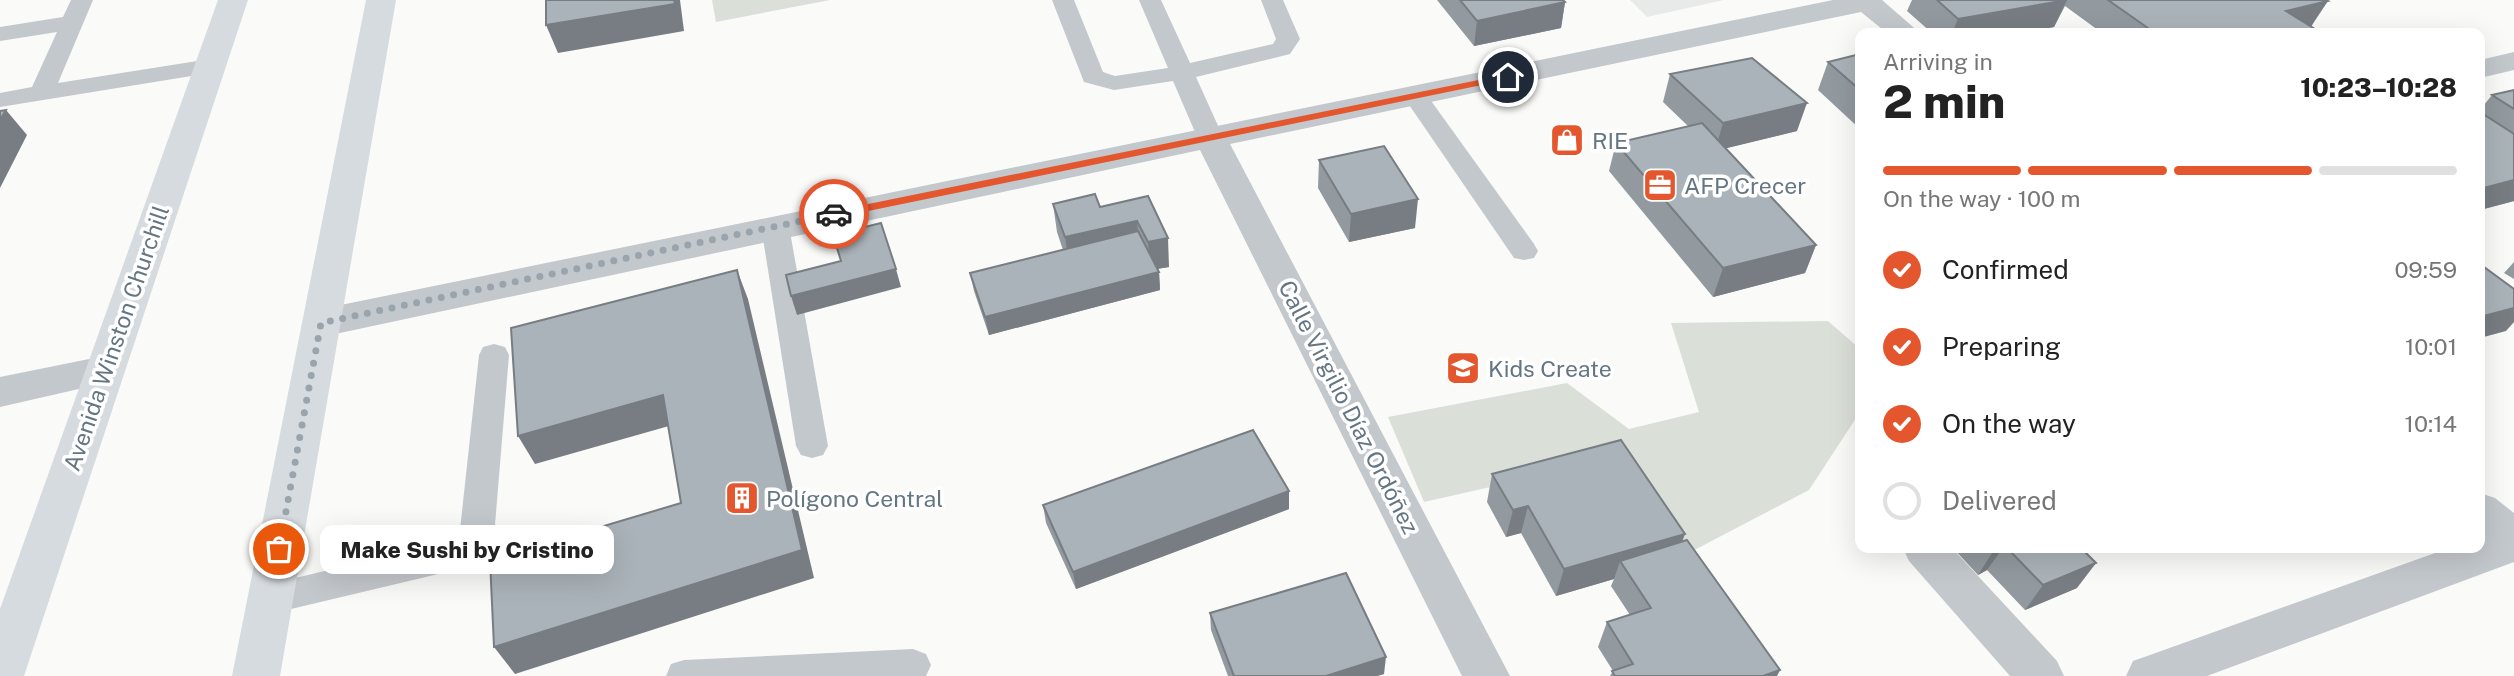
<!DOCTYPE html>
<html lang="en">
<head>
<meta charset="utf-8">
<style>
  body { margin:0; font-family:"Public Sans",sans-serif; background:#f6f6f6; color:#222; height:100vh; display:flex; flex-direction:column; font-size:26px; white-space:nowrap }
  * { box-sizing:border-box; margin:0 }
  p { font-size:23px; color:#767676 }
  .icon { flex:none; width:38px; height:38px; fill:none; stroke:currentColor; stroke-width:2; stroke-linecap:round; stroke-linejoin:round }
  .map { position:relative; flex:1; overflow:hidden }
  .side { position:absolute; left:1855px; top:28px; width:630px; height:525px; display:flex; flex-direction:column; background:#fff; border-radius:14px; box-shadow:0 7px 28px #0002 }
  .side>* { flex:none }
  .pin { position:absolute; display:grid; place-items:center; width:60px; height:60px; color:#fff; margin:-30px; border:4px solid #fff; border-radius:50%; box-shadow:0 2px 7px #0007 }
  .courier { position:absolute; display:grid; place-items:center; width:70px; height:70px; margin:-35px; border:5px solid #e4572e; border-radius:50%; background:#fff; color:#222; box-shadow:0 2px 9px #0007 }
  .bubble { position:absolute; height:49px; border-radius:14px; background:#fff; box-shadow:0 7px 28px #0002; font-size:23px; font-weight:800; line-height:49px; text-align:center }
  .summary em { font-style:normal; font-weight:800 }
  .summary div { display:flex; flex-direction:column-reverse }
  .summary { display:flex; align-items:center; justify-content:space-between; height:119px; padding:0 28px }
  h1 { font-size:46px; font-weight:800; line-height:52px }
  .bar { display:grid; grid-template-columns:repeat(4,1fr); gap:10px 7px; align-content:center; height:84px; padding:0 28px }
  .bar i { height:9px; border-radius:5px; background:#e0e0e0 }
  .bar .active { background:#e4572e }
  .bar p { grid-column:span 4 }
  ol { padding:0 28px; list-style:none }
  li { display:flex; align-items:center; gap:21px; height:77px }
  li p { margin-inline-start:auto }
  li .icon { padding:7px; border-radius:50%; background:#e4572e; color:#fff; stroke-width:4 }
  li:last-child { color:#767676 }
  li i { width:38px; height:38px; border:4px solid #e0e0e0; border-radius:50% }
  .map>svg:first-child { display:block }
  .built { fill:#e8e9e9 }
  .green { fill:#dadfd7 }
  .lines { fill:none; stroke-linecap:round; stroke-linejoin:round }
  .lane { fill:#c3c8cc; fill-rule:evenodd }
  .street { fill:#c3c8cc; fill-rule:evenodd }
  .primary { fill:#d6dbdf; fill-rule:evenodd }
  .wall { fill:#929a9f }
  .shaded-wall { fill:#777d82 }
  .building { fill:#aab3b9; stroke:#777d82; stroke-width:2 }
  .route { fill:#e4572e }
  .done { stroke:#99a4ac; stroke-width:7; stroke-dasharray:0 12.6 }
  .labels { text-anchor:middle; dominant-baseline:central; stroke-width:7; stroke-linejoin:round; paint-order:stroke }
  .poi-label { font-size:23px; fill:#657683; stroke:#fff; text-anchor:start }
  .street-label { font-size:23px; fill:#657683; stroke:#fff }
</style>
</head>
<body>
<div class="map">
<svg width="2514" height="676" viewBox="0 0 2514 676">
  <rect width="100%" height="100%" fill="#fafaf8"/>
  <path class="built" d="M 1630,0 L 1724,0 L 1647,17 Z"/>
  <g class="green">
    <path d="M 712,0 L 830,0 L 716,22 Z"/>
    <path d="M 1828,321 L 1860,349 L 1860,412 L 1809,490 L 1683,556 L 1615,459 L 1424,502 L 1388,417 L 1567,383 L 1629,429 L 1699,412 L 1671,323 Z"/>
  </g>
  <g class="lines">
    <g class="lane">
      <path d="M 71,0 L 93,0 L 58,83 L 210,59 L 218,61 L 222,66 L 218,71 L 210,73 L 0,107 L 0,93 L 32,87 L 57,32 L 0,41 L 0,27 L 63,17 Z"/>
      <path d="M 1052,0 L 1074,0 L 1103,72 L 1115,76 L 1168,68 L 1139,0 L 1161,0 L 1190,63 L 1273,44 L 1276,39 L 1261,0 L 1283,0 L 1300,39 L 1290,54 L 1196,77 L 1224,139 L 1220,145 L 1211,147 L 1202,145 L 1198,139 L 1173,81 L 1114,90 L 1084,82 Z"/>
      <path d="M 1415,89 L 1424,91 L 1534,244 L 1538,251 L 1534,258 L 1524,260 L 1514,258 L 1403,96 L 1406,91 Z"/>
      <path d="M 775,217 L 785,220 L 789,226 L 828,446 L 823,455 L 812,458 L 801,455 L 796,446 L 761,226 L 765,220 Z"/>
      <path d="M 494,344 L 505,347 L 509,355 L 494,537 L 483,559 L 451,571 L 270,614 L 258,610 L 252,599 L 258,588 L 270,584 L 459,539 L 479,355 L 483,347 Z"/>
      <path d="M 913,649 L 926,654 L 931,665 L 926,676 L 666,676 L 671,664 L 684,660 Z"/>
    </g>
    <g class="street">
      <path d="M 1833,0 L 1882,0 L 1920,33 L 1887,33 L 1861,12 L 1230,144 L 1510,676 L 1462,676 L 1200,150 L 321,337 L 308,333 L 302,323 L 308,313 L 321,309 Z"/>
      <path d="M 2514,52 L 2514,70 L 2480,78 L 2480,60 Z"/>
      <path d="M 104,356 L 118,360 L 124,370 L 118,380 L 0,407 L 0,377 Z"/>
      <path d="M 2480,493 L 2495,498 L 2514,513 L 2514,562 L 2207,676 L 2126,676 L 2133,661 L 2150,655 L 2449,548 L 2480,548 Z"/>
      <path d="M 1903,548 L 1952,548 L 2057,661 L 2064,676 L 2010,676 L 1909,561 Z"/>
    </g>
    <g class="primary">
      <path d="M 218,0 L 248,0 L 24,676 L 0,676 L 0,609 Z"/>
      <path d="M 366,0 L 396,0 L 280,676 L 232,676 Z"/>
    </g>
  </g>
  <g class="wall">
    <path d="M 1437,0 L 1563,0 L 1565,2 L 1561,28 L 1474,46 Z"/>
    <path d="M 1912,0 L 2326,0 L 2311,27 L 2315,29 L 2313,33 L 2102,33 L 2065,6 L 2054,27 L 2021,33 L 1932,33 L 1907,11 Z"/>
    <path d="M 1860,54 L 1860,129 L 1818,90 L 1828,62 Z"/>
    <path d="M 1670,74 L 1797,131 L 1726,148 L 1816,245 L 1805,273 L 1713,297 L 1609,171 L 1616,143 L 1688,126 L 1663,102 Z"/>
    <path d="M 2514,90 L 2514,201 L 2480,210 L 2480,110 L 2492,95 Z"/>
    <path d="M 1319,160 L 1415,228 L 1349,242 L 1318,188 Z"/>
    <path d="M 1148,196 L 1169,267 L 1157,269 L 1159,272 L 1160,290 L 989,335 L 974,291 L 970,273 L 1063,250 L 1057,232 L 1053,204 L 1100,207 Z"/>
    <path d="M 2514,262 L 2514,279 L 2504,273 Z"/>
    <path d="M 1492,474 L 1682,541 L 1777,676 L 1610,676 L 1613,671 L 1598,647 L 1607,622 L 1630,615 L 1611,586 L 1614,579 L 1556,596 L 1521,533 L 1506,537 L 1487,502 Z"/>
    <path d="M 1043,505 L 1289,509 L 1076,589 L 1046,523 Z"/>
    <path d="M 1953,548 L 2081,548 L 2077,588 L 2025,610 L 1987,570 L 1978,575 Z"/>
    <path d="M 1210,613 L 1384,674 L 1377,676 L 1228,676 L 1211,630 Z"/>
  </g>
  <g class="shaded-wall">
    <path d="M 674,0 L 680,0 L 684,31 L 558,53 L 546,25 Z"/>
    <path d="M 2067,0 L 2054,27 L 2021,33 L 1952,33 L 1958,19 Z"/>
    <path d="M 2328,1 L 2310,28 L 2286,11 Z"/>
    <path d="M 1565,2 L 1561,28 L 1474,46 L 1477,21 Z"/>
    <path d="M 2315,29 L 2313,33 L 2299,33 Z"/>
    <path d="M 1807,103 L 1797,131 L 1715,151 L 1723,123 Z"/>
    <path d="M 6,110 L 27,135 L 0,188 L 0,120 Z"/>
    <path d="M 2514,180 L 2514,201 L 2480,210 L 2480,189 Z"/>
    <path d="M 1418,199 L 1415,228 L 1349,242 L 1351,214 Z"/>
    <path d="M 1137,221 L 1140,250 L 1069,266 L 1065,237 Z"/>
    <path d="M 1168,238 L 1169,267 L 1150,270 L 1148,242 Z"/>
    <path d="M 1816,245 L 1805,273 L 1713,297 L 1723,268 Z"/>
    <path d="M 896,269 L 901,287 L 797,315 L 791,296 Z"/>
    <path d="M 737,270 L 748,299 L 814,578 L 515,674 L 494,647 L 802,550 Z"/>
    <path d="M 1159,272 L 1160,290 L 989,335 L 985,317 Z"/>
    <path d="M 2514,308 L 2514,322 L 2506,331 L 2480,338 L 2480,317 Z"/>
    <path d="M 663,395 L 676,424 L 535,464 L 518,436 Z"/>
    <path d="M 1289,491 L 1289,509 L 1076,589 L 1073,572 Z"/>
    <path d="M 1528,506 L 1521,533 L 1506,537 L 1513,510 Z"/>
    <path d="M 1685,534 L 1675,561 L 1620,561 L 1614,579 L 1556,596 L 1564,569 Z"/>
    <path d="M 1999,548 L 2003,548 L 1987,570 L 1978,575 L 1994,550 Z"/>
    <path d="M 2096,563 L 2077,588 L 2025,610 L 2043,585 Z"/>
    <path d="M 1386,657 L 1384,674 L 1377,676 L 1326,676 Z"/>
    <path d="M 1780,670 L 1777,676 L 1763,676 Z"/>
  </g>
  <g class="building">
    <path d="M 546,0 L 674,0 L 675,4 L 546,25 Z"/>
    <path d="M 1460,0 L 1563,0 L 1565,2 L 1477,21 Z"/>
    <path d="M 1937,0 L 2067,0 L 1958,19 Z"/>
    <path d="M 2108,0 L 2326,0 L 2328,1 L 2286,11 L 2315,29 L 2299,33 L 2155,33 Z"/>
    <path d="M 1860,54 L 1860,90 L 1828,62 Z"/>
    <path d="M 1752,58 L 1807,103 L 1723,123 L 1670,74 Z"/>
    <path d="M 2514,90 L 2514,109 L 2492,95 Z"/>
    <path d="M 6,110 L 0,120 L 0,111 Z"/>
    <path d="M 2480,112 L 2514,134 L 2514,180 L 2480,189 Z"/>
    <path d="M 1702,123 L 1816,245 L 1723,268 L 1616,143 Z"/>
    <path d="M 1384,146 L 1418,199 L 1351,214 L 1319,160 Z"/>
    <path d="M 1095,194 L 1100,207 L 1148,196 L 1168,238 L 1148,242 L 1137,221 L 1065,237 L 1053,204 Z"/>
    <path d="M 881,223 L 896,269 L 791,296 L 786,275 L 841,261 L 833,235 Z"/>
    <path d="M 1138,231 L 1159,272 L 985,317 L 970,273 Z"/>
    <path d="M 2480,264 L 2514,289 L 2514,308 L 2480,317 Z"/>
    <path d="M 737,270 L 802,550 L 494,647 L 490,560 L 681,503 L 663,395 L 518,436 L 511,328 Z"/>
    <path d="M 1253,430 L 1289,491 L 1073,572 L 1043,505 Z"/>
    <path d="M 1621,440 L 1685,534 L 1564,569 L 1528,506 L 1513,510 L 1492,474 Z"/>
    <path d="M 1687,540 L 1780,670 L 1763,676 L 1615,676 L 1612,671 L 1633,664 L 1607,622 L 1651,608 L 1620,561 Z"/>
    <path d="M 2007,548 L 2081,548 L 2096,563 L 2043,585 Z"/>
    <path d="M 1346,573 L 1386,657 L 1326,676 L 1234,676 L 1210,613 Z"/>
  </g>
  <path class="route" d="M 1508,74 L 1511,75 L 1511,79 L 834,218 L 829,214 L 834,211 Z"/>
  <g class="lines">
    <path class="done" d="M 279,549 L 321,323 L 834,214"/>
  </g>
  <defs>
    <g id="shop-square" transform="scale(1.75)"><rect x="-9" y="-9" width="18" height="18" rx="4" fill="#e4572e" stroke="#fff"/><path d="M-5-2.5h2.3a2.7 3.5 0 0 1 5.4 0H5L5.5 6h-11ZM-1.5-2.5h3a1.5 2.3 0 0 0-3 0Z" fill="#fff"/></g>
    <g id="office-square" transform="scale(1.75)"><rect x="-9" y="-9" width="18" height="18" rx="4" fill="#e4572e" stroke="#fff"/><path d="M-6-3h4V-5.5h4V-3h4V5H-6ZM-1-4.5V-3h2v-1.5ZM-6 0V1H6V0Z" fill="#fff"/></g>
    <g id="school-square" transform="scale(1.75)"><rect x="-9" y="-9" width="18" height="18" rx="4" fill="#e4572e" stroke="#fff"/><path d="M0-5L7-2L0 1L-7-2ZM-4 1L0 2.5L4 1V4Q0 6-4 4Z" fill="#fff"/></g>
    <g id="building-square" transform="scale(1.75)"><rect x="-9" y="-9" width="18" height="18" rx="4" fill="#e4572e" stroke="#fff"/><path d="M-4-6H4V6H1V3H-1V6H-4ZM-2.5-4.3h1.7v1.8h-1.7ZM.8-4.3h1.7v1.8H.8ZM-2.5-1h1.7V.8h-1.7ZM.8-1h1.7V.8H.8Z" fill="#fff"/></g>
  </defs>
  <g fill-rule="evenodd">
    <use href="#shop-square" x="1567" y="140"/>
    <use href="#office-square" x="1660" y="185"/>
    <use href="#school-square" x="1463" y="368"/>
    <use href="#building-square" x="742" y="498"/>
  </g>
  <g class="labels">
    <g class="poi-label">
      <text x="1592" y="140">RIE</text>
      <text x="1684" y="185">AFP Crecer</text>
      <text x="1488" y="368">Kids Create</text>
      <text x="766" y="498">Polígono Central</text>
    </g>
    <g class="street-label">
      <text transform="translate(116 338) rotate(-71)">Avenida Winston Churchill</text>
      <text transform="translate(1349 407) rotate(63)">Calle Virgilio Díaz Ordóñez</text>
    </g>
  </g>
</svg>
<div class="pin" style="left:279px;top:549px;background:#ea580c"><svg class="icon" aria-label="bag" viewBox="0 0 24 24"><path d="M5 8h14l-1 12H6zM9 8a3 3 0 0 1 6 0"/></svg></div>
<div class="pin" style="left:1508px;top:77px;background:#1f2937"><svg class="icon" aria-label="home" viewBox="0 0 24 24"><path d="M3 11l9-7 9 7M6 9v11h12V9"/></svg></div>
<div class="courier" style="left:834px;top:214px"><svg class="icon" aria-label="car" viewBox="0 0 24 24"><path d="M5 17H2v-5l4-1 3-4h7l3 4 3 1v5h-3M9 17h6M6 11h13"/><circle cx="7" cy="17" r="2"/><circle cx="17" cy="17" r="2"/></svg></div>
<div class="bubble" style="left:320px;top:525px;width:294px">Make Sushi by Cristino</div>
<section class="side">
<div class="summary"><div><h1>2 min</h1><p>Arriving in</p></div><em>10:23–10:28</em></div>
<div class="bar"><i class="active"></i><i class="active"></i><i class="active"></i><i></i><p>On the way · 100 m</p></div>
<ol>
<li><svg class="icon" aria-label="check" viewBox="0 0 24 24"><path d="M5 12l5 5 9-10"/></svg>Confirmed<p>09:59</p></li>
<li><svg class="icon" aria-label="check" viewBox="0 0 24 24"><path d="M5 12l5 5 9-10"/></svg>Preparing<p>10:01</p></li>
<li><svg class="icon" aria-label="check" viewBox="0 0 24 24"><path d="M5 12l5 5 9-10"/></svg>On the way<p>10:14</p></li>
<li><i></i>Delivered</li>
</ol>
</section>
</div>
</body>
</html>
